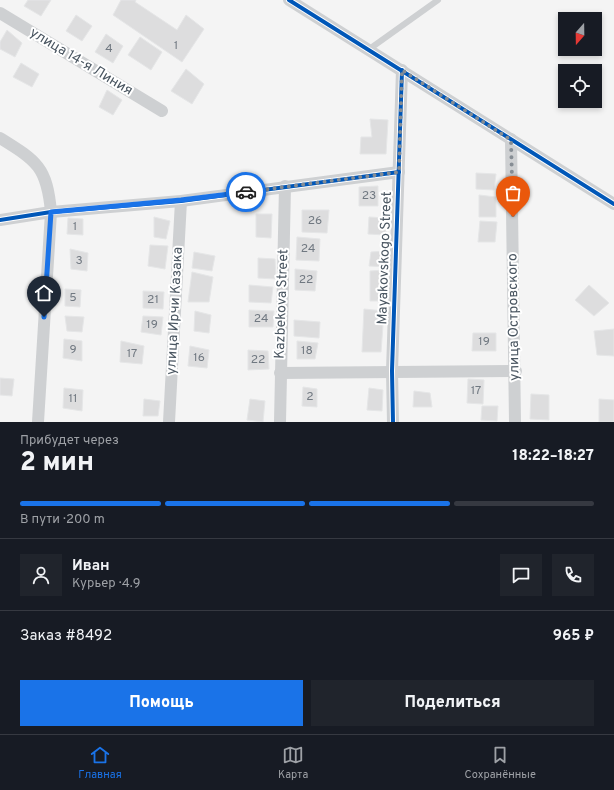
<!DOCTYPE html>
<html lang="ru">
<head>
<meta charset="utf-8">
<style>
  body { margin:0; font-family:Overpass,sans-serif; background:#20242c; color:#f1f3f6; height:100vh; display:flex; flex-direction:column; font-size:15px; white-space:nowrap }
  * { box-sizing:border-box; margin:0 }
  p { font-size:13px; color:#9ea1a6 }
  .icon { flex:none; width:22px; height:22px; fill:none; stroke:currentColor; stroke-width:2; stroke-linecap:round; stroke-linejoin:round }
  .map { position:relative; height:422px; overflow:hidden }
  .drawer { display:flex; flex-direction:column; background:#171b24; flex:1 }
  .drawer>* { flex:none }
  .needle { width:26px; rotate:200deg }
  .controls { position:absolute; left:558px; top:12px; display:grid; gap:8px }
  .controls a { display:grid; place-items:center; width:44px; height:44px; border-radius:0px; background:#171b24; box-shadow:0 2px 6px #0003; font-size:20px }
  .pin { position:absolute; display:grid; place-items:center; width:34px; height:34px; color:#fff; margin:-41px -17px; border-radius:50% 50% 50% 0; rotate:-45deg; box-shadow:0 0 4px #0007 }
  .pin .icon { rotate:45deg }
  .courier { position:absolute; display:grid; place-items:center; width:40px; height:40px; margin:-20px; border:3px solid #1a73e8; border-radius:50%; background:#fff; color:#222; box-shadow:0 1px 5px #0007 }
  .headline em { font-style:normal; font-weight:800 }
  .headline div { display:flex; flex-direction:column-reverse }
  .headline { display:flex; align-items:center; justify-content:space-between; height:68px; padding:0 20px }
  h1 { font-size:26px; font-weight:800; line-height:30px }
  .bar { display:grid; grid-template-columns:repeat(4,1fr); gap:6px 4px; align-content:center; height:48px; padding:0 20px }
  .bar i { height:5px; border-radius:3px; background:#363941 }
  .bar .current { background:#1a73e8 }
  .bar p { grid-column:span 4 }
  .line { display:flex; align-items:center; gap:10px; padding:0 20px; border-top:1px solid #363941 }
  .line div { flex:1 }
  .round { display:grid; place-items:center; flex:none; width:42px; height:42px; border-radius:0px; background:#20242c }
  .cta { display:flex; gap:8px; margin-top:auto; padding:8px 20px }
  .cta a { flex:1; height:46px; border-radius:0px; background:#1a73e8; color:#fff; font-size:16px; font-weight:800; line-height:46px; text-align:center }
  .cta a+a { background:#20242c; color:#f1f3f6 }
  .tab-bar { display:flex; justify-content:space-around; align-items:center; height:56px; border-top:1px solid #363941; background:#171b24; font-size:11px; color:#9ea1a6 }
  .tab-bar a { display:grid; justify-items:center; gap:2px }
  .tab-bar .current { color:#1a73e8 }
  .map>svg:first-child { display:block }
  .building { fill:#ddddde; stroke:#e5e6e7 }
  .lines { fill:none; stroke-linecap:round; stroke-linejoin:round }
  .service { stroke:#ced0d2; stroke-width:6 }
  .minor { stroke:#ced0d2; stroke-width:12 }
  .cycleway-casing { stroke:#fff; stroke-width:6 }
  .cycleway { stroke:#0057b8; stroke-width:4 }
  .done { stroke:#868d94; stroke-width:4; stroke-dasharray:0 7.2 }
  .route { stroke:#1a73e8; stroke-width:5 }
  .labels { text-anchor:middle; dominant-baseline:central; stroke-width:4; stroke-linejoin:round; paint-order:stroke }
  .number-label { font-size:12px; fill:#707881 }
  .street-label { font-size:14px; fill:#4a5661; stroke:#fff }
</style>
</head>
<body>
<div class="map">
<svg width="614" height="422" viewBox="0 0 614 422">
  <rect width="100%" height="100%" fill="#f4f4f4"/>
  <g class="building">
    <path d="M 28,0 L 51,0 L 41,16 L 24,6 Z"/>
    <path d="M 121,0 L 136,0 L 135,2 L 177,30 L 186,15 L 204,29 L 182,62 L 113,15 Z"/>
    <path d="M 76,15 L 92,26 L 82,41 L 66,31 Z"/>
    <path d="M 7,30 L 22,43 L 15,57 L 0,49 L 0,42 Z"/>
    <path d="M 106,34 L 123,46 L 113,63 L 95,52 Z"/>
    <path d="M 140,37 L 162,52 L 151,70 L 128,55 Z"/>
    <path d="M 21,63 L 39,74 L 32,87 L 13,77 Z"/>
    <path d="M 186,69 L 204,84 L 192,104 L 171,91 Z"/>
    <path d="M 107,90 L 122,100 L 113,115 L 99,107 Z"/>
    <path d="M 370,119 L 388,120 L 386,154 L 360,154 L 361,137 L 372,137 Z"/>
    <path d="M 476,173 L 496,174 L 494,190 L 476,189 Z"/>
    <path d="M 378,186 L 378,206 L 359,206 L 359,187 Z"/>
    <path d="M 479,195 L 496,197 L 496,217 L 479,217 Z"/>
    <path d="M 302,210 L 329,210 L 327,233 L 302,232 Z"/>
    <path d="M 256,214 L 272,214 L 271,238 L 256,237 Z"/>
    <path d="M 154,217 L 170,221 L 166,239 L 154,237 Z"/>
    <path d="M 369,217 L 386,218 L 386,235 L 368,234 Z"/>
    <path d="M 68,218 L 83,219 L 83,235 L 67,234 Z"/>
    <path d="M 480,221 L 497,222 L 495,242 L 478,242 Z"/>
    <path d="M 297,237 L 320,239 L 319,261 L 296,260 Z"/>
    <path d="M 150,245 L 168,246 L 165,269 L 148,266 Z"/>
    <path d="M 70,249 L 88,253 L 87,271 L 71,269 Z"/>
    <path d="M 388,251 L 388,267 L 369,266 L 371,252 Z"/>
    <path d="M 194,252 L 215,256 L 212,271 L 192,268 Z"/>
    <path d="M 258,258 L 275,259 L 276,279 L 258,278 Z"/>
    <path d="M 295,269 L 317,271 L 315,291 L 295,290 Z"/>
    <path d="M 386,270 L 385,301 L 370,301 L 370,271 Z"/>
    <path d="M 192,272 L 213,277 L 209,302 L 188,302 Z"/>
    <path d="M 249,285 L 273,287 L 271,303 L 249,302 Z"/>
    <path d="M 589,285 L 609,303 L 594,316 L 575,300 Z"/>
    <path d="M 65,289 L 81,290 L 80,307 L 65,306 Z"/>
    <path d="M 143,291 L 164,292 L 163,309 L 143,308 Z"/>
    <path d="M 364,309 L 384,311 L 381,352 L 362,352 Z"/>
    <path d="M 249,310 L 274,311 L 273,327 L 249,327 Z"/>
    <path d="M 195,311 L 211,315 L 209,333 L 194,331 Z"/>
    <path d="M 65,316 L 84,317 L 82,332 L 67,331 Z"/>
    <path d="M 143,316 L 163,317 L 161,335 L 141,332 Z"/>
    <path d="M 294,320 L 320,322 L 319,338 L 294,336 Z"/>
    <path d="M 614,329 L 614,356 L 597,355 L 594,331 Z"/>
    <path d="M 473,333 L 496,333 L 496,351 L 472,351 Z"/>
    <path d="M 64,339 L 82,341 L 82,361 L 63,358 Z"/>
    <path d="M 121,341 L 144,346 L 142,364 L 120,362 Z"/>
    <path d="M 297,341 L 318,343 L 315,359 L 297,359 Z"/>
    <path d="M 190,346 L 209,350 L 207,368 L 188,366 Z"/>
    <path d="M 248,350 L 268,351 L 269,369 L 248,370 Z"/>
    <path d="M 0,378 L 14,379 L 12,396 L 0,395 Z"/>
    <path d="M 468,379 L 484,380 L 483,404 L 467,403 Z"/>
    <path d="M 303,387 L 317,389 L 317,407 L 302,406 Z"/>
    <path d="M 64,388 L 83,390 L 82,411 L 63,408 Z"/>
    <path d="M 369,388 L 383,390 L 382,411 L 367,410 Z"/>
    <path d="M 414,391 L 430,393 L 432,407 L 413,407 Z"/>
    <path d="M 531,394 L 549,395 L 549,420 L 530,419 Z"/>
    <path d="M 144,399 L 160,401 L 158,416 L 143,416 Z"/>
    <path d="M 250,399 L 265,401 L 263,422 L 247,420 Z"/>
    <path d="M 599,399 L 614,400 L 614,422 L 599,422 Z"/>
    <path d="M 482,406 L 498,406 L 497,421 L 481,420 Z"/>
  </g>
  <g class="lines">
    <path class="service" d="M 368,50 L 438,0"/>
    <g class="minor">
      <path d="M 289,0 L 614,204"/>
      <path d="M 0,13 L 162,111"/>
      <path d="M 0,138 C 37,161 47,167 51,212 L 38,422"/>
      <path d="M 511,139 L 515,422"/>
      <path d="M 0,220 L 51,212 L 181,201 L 399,172"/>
      <path d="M 280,373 L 516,371"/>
      <path d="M 169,422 L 181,201"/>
      <path d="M 280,422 L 285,186"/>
      <path d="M 393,422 L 392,371 L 402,70"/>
    </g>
    <g class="cycleway-casing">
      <g id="cycleway">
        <path d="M 289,0 L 614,204"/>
        <path d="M 0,220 L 51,212 L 181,201 L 399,172"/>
        <path d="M 393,422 L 392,371 L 402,70"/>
      </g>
    </g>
    <use href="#cycleway" class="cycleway"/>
  </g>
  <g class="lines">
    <path class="done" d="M 246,192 L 399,172 L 402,70 L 511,140 L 513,217"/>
    <path class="route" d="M 44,317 L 51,212 L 181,200 L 246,192"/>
  </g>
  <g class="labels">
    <g class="number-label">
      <text x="176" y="46">1</text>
      <text x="109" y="49">4</text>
      <text x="369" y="196">23</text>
      <text x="315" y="221">26</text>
      <text x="75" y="227">1</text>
      <text x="308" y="249">24</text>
      <text x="79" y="261">3</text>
      <text x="306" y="280">22</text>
      <text x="73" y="298">5</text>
      <text x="153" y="300">21</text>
      <text x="261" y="319">24</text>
      <text x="152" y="325">19</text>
      <text x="484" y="342">19</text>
      <text x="73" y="350">9</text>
      <text x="307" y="351">18</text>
      <text x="132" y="354">17</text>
      <text x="199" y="358">16</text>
      <text x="258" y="360">22</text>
      <text x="476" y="391">17</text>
      <text x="310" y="397">2</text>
      <text x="73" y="399">11</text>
    </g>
    <g class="street-label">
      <text transform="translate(81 62) rotate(31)">улица 14-я Линия</text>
      <text transform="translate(385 258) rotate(-88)">Mayakovskogo Street</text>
      <text transform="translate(282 304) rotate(-88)">Kazbekova Street</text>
      <text transform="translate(175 311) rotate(-87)">улица Ирчи Казака</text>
      <text transform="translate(514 317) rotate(-91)">улица Островского</text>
    </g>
  </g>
</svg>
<div class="controls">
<a><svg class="needle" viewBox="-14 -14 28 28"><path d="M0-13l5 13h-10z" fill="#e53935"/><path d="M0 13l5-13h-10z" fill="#9ea1a6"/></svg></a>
<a><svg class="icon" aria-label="locate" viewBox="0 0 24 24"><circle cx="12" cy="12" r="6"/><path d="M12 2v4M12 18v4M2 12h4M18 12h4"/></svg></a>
</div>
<div class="pin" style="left:513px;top:217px;background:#ea580c"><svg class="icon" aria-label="bag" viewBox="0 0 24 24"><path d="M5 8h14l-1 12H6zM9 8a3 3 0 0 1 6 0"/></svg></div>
<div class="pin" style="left:44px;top:317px;background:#1f2937"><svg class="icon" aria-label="home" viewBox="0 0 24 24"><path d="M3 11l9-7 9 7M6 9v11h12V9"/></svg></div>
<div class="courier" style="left:246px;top:192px"><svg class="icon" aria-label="car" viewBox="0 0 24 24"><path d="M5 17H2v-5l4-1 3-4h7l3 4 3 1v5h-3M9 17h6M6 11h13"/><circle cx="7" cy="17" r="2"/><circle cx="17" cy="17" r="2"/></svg></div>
</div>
<section class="drawer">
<div class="headline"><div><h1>2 мин</h1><p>Прибудет через</p></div><em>18:22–18:27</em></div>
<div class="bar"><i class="current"></i><i class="current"></i><i class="current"></i><i></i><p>В пути · 200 m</p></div>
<div class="line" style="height:72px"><a class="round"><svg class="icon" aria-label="person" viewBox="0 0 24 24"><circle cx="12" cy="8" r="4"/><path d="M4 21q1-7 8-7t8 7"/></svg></a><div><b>Иван</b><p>Курьер · 4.9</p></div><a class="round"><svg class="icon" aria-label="chat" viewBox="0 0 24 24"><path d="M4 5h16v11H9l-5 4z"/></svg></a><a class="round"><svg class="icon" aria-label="phone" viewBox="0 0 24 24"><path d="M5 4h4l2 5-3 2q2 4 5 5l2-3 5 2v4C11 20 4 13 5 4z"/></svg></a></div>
<div class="line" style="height:52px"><div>Заказ #8492</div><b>965 ₽</b></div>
<div class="cta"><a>Помощь</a><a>Поделиться</a></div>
</section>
<nav class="tab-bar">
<a class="current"><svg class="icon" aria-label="home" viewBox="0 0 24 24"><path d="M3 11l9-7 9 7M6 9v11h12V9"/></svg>Главная</a>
<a><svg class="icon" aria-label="map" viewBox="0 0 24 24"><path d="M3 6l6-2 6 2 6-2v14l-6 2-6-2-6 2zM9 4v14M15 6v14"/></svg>Карта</a>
<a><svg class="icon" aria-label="saved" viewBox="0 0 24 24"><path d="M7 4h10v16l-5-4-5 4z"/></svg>Сохранённые</a>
</nav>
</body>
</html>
